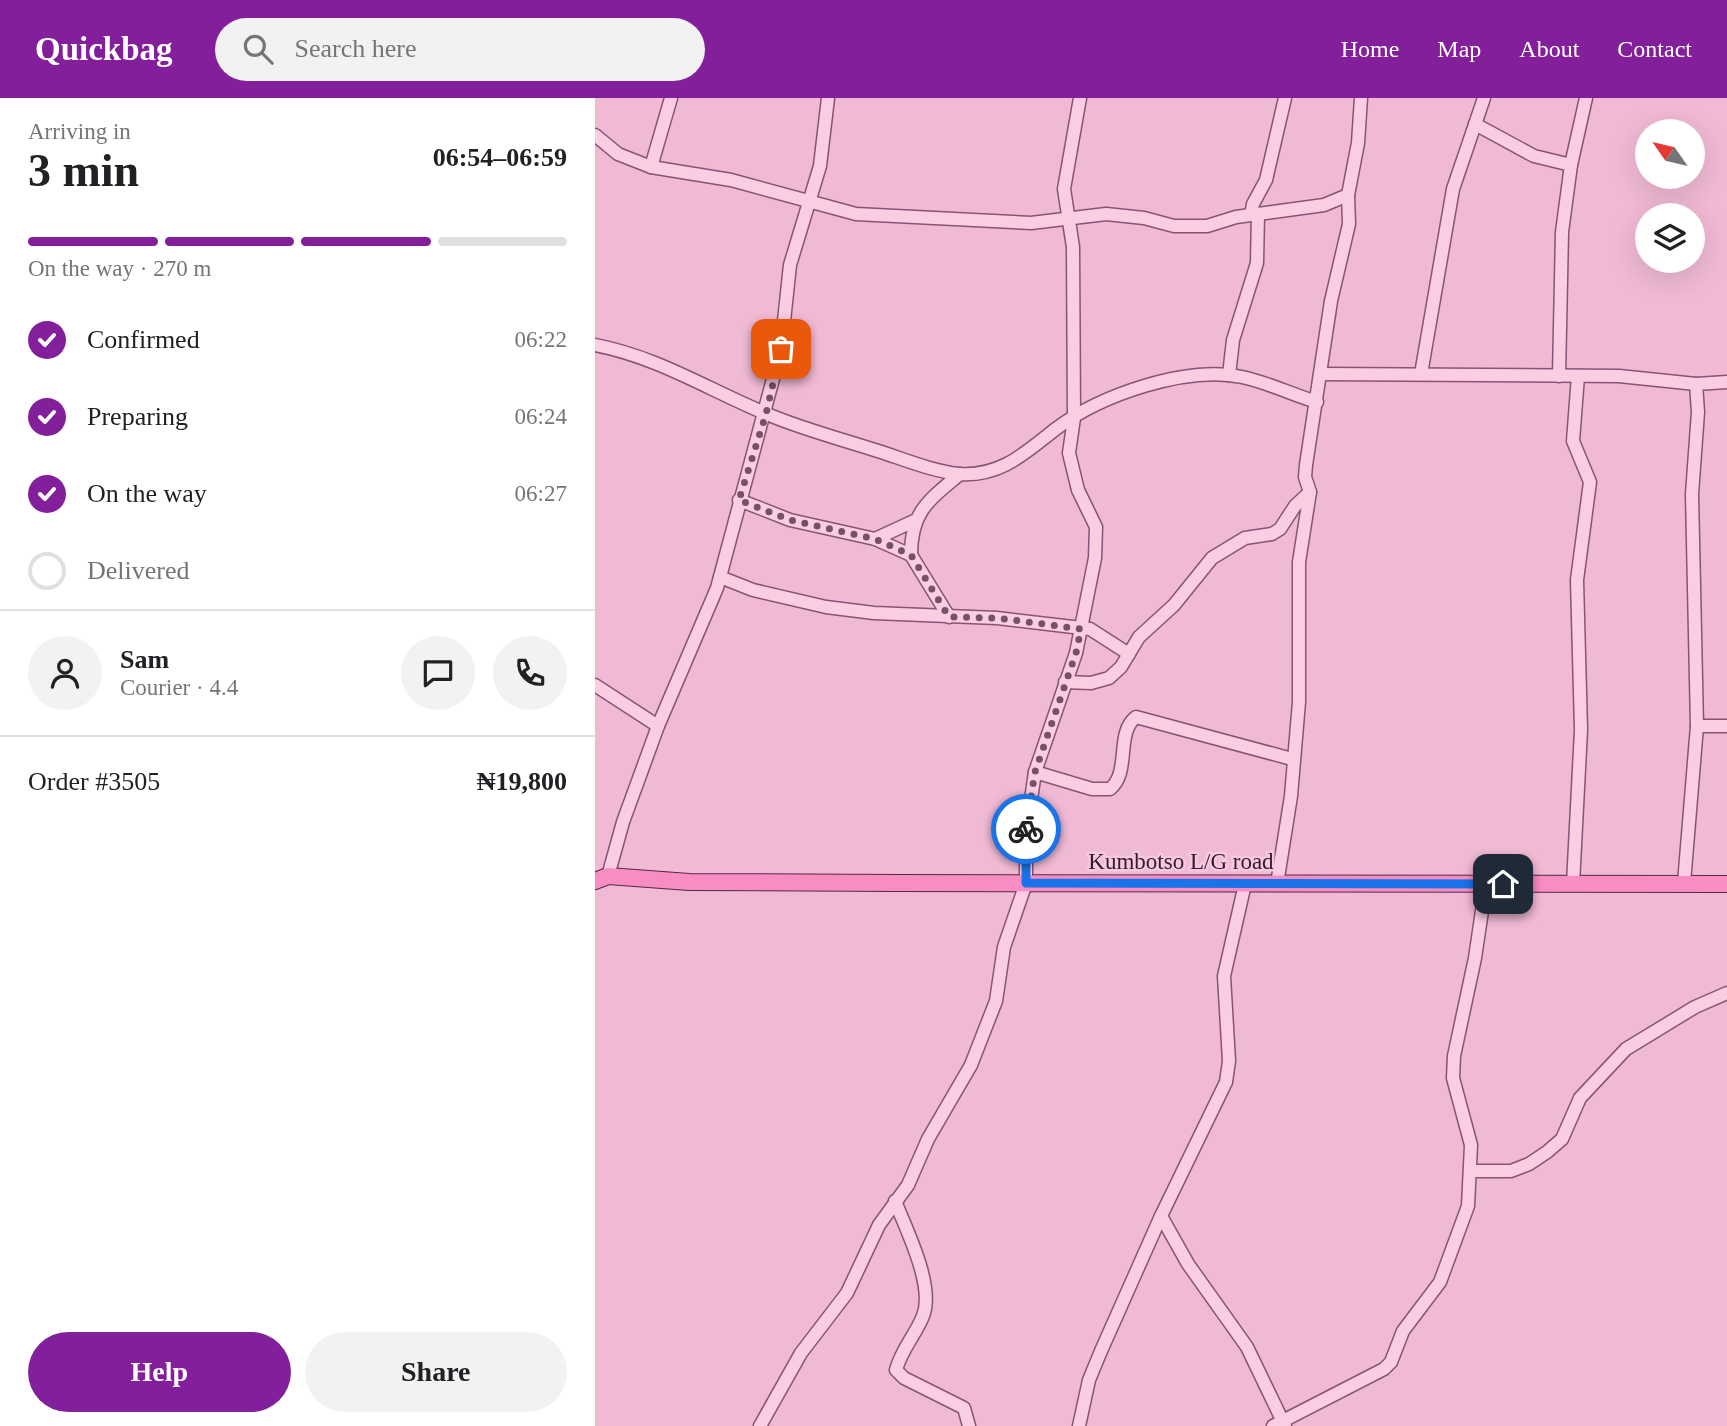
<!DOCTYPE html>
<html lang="en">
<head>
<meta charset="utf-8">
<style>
  body { margin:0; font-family:"Times New Roman",serif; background:#f2f2f2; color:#202124; height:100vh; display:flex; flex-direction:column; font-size:26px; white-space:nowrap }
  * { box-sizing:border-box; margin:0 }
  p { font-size:23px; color:#757577 }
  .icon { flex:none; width:38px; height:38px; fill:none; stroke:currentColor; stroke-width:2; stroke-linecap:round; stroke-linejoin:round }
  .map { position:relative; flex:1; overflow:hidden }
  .sheet { display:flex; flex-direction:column; background:#fff; width:595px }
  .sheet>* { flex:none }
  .needle { width:46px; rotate:304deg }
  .buttons { position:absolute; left:1040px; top:21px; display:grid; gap:14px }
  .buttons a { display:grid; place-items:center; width:70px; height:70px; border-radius:50%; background:#fff; box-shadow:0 7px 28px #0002; font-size:35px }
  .pin { position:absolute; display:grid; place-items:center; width:60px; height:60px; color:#fff; margin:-30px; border-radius:14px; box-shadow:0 4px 10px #0006 }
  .courier { position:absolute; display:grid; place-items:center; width:70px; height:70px; margin:-35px; border:5px solid #1a73e8; border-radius:50%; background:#fff; color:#222; box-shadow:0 2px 9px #0007 }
  .headline em { font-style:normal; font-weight:800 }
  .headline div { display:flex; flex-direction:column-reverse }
  .headline { display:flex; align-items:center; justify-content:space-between; height:119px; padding:0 28px }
  h1 { font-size:46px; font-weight:800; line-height:52px }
  .bar { display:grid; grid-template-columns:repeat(4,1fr); gap:10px 7px; align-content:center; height:84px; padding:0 28px }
  .bar i { height:9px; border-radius:5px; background:#e0e0e0 }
  .bar .active { background:#831f9a }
  .bar p { grid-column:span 4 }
  .line { display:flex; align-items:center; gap:18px; padding:0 28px; border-top:2px solid #e0e0e0 }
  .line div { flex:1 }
  .round { display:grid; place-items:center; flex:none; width:74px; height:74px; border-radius:37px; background:#f2f2f2 }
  ol { padding:0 28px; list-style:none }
  li { display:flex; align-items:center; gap:21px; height:77px }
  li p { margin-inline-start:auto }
  li .icon { padding:7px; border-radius:50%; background:#831f9a; color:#fff; stroke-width:4 }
  li:last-child { color:#757577 }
  li i { width:38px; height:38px; border:4px solid #e0e0e0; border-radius:50% }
  .button { display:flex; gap:14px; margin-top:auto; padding:14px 28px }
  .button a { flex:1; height:80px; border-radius:42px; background:#831f9a; color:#fff; font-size:28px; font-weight:800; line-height:80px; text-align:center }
  .button a+a { background:#f2f2f2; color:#202124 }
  header { display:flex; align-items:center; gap:42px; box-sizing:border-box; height:98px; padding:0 35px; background:#831f9a; color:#fff }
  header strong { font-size:33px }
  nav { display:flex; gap:38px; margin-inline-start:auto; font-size:24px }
  .search { width:490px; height:63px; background:#f2f2f2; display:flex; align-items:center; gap:18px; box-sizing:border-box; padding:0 24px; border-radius:38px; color:#757577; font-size:26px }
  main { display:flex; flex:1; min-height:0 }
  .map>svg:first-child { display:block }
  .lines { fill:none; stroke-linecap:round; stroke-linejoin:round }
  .minor-casing { stroke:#885375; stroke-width:15 }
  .major-casing { stroke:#542848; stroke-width:18 }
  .minor { stroke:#fbcde3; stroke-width:12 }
  .major { stroke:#f88dc2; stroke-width:16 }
  .done { stroke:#765167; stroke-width:7; stroke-dasharray:0 12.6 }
  .route { stroke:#1a73e8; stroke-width:9 }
  .labels { text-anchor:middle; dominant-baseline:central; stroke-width:5; stroke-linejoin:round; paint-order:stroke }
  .street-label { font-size:23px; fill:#35192d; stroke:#f7c9df }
</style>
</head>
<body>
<header>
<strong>Quickbag</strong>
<div class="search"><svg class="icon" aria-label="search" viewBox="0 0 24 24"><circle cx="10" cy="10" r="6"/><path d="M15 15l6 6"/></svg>Search here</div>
<nav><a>Home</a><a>Map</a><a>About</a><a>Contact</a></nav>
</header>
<main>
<section class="sheet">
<div class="headline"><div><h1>3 min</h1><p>Arriving in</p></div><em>06:54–06:59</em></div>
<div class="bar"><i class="active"></i><i class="active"></i><i class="active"></i><i></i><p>On the way · 270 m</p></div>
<ol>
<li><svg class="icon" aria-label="check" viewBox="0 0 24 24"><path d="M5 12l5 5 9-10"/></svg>Confirmed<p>06:22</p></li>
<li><svg class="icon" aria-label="check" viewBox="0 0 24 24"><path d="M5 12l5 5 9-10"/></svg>Preparing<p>06:24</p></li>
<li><svg class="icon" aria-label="check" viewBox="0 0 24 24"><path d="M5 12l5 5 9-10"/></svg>On the way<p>06:27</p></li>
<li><i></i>Delivered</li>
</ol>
<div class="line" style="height:126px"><a class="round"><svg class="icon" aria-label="person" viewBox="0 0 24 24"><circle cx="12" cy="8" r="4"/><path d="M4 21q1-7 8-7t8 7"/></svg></a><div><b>Sam</b><p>Courier · 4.4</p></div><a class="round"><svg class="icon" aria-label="chat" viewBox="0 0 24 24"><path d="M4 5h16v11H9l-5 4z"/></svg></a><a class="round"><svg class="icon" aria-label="phone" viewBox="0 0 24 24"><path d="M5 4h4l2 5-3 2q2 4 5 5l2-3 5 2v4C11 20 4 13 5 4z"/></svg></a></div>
<div class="line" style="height:91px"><div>Order #3505</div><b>₦19,800</b></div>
<div class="button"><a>Help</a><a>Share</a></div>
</section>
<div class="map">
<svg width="1132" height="1328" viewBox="0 0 1132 1328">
  <rect width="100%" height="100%" fill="#f0b9d4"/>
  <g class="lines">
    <g class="minor-casing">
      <g id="minor">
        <path d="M 880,26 L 939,58 L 976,67"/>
        <path d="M 0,37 L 23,56 L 56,69 L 136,82 L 261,116 L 436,125 L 511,116 L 549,120 L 579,128 L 612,128 L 641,119 L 729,107 L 753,97"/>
        <path d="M 56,69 L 76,0"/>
        <path d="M 656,117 L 658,106 L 671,82 L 690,0"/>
        <path d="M 0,247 C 63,259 114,292 172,316 C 207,331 246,341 283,353 C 308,361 337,373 364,376 C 407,379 432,353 462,330 C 506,297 592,267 647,279 C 672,284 698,297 722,304"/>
        <path d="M 727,276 L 1024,278 L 1101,286 L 1132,284"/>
        <path d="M 826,276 L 858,91 L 889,0"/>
        <path d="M 634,277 L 638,242 L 662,165 L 663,116"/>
        <path d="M 964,278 L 967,134 L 976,67 L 991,0"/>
        <path d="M 144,402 L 195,422 L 280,441 L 316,457 L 354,519"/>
        <path d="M 280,441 L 319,423"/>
        <path d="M 316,457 C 316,413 334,402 365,376"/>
        <path d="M 125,479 L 158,492 L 231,509 L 279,515 L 402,520 L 495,531 L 534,556"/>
        <path d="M 470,584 L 496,585 L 514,580 L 526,569 L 544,539 L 579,507 L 617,460 L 650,440 L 677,436 L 685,431 L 700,408 L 715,394"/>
        <path d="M 0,587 L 63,628"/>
        <path d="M 1102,628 L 1132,628"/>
        <path d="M 440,674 L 497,691 L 515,691 C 536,674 520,635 541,619 L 697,661"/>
        <path d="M 13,778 L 28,724 L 63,628 L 122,490 L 186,251 L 195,167 L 225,68 L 233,0"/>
        <path d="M 1089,785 L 1102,628 L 1097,396 L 1103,314 L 1101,286"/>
        <path d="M 650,786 L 629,878 L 634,963 L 631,984 L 566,1118 L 593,1166 L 652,1249 L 690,1328"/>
        <path d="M 682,786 L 696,698 L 704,604 L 704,464 L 715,394 L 710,379 L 711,367 L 736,203 L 754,126 L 753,97 L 763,45 L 766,0"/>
        <path d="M 978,786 L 986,632 L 982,482 L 995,384 L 978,343 L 983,278"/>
        <path d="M 877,1073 L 916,1073 L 934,1066 L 952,1054 L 967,1041 L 985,1000 L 1031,951 L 1100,909 L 1132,895"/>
        <path d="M 300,1103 C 311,1131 340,1188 328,1218 C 321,1236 306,1252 301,1272 L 309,1280 L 369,1310 L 374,1328"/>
        <path d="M 165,1328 L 206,1255 L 252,1195 L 284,1127 L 313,1087 L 333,1041 L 376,967 L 401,903 L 409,849 L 431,785 L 431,736 L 440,674 L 481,555 L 500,460 L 501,429 L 483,392 L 474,355 L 479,320 L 478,149 L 469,91 L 485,0"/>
        <path d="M 484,1328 L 494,1282 L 506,1253 L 566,1118"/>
        <path d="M 678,1328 L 789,1271 L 796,1264 L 808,1233 L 845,1184 L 873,1108 L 876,1047 L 858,980 L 859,958 L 880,860 L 891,786"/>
      </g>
    </g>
    <g class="major-casing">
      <path id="major" d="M 0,783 L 13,778 L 94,784 L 301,785 L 1132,786"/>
    </g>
    <use href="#minor" class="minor"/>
    <use href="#major" class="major"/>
  </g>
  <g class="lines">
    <path class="done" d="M 186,251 L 171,316 L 144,402 L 195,422 L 280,441 L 316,457 L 354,519 L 402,520 L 486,531 L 481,555 L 440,674 L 431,731"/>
    <path class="route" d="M 431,731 L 431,785 L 908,786"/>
  </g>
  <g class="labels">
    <g class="street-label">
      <text x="586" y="763">Kumbotso L/G road</text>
    </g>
  </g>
</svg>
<div class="buttons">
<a><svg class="needle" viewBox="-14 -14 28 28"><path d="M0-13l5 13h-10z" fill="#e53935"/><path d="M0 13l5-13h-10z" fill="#757577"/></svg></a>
<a><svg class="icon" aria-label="layers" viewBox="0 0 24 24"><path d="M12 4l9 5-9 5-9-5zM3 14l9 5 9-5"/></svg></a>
</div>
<div class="pin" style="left:186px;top:251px;background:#ea580c"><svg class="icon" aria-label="bag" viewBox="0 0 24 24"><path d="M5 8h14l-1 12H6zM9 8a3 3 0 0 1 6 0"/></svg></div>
<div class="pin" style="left:908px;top:786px;background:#1f2937"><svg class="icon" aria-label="home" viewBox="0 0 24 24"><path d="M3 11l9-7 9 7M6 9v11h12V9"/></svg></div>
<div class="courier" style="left:431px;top:731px"><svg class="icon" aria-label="bike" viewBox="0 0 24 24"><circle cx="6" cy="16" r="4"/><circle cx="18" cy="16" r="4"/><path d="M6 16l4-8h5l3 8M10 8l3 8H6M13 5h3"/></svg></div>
</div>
</main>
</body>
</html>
